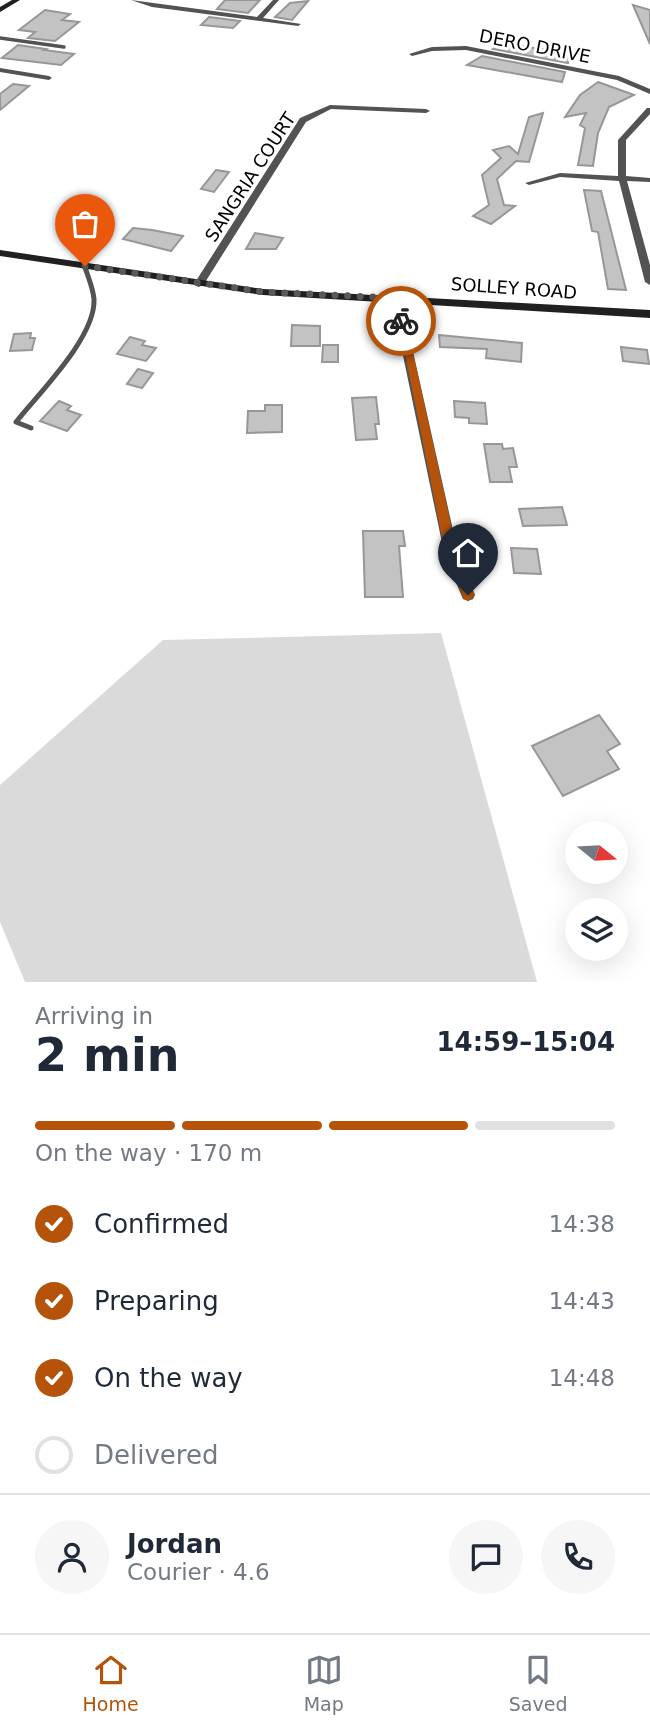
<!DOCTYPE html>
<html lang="en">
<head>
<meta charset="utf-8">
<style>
  body { margin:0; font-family:"DejaVu Sans",sans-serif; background:#f6f6f7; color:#1f2937; height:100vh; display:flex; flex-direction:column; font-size:26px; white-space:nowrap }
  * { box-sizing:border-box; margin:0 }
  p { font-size:23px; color:#747a83 }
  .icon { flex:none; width:38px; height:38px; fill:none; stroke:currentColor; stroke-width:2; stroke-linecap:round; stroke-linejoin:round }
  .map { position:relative; height:982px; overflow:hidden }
  .side { display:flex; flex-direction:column; background:#fff; flex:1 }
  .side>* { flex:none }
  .needle { width:46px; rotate:108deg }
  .controls { position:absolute; left:565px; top:821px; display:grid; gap:14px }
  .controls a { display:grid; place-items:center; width:63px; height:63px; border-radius:50%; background:#fff; box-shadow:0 7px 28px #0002; font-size:35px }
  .pin { position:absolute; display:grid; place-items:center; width:60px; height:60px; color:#fff; margin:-72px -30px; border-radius:50% 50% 50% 0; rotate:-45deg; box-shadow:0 0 7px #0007 }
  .pin .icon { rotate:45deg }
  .courier { position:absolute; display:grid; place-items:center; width:70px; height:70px; margin:-35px; border:5px solid #b45309; border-radius:50%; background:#fff; color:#222; box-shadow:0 2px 9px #0007 }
  .headline em { font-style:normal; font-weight:800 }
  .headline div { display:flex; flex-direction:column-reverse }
  .headline { display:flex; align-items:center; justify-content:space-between; height:119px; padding:0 35px }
  h1 { font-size:46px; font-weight:800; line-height:52px }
  .bar { display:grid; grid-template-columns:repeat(4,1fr); gap:10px 7px; align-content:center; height:84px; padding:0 35px }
  .bar i { height:9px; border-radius:5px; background:#e0e1e3 }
  .bar .current { background:#b45309 }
  .bar p { grid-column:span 4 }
  .line { display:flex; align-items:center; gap:18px; padding:0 35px; border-top:2px solid #e0e1e3 }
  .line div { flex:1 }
  .round { display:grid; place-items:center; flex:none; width:74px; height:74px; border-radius:37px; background:#f6f6f7 }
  ol { padding:0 35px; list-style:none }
  li { display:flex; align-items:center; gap:21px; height:77px }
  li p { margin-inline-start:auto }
  li .icon { padding:7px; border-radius:50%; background:#b45309; color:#fff; stroke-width:4 }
  li:last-child { color:#747a83 }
  li i { width:38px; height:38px; border:4px solid #e0e1e3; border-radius:50% }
  .dock { display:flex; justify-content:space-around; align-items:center; height:98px; border-top:2px solid #e0e1e3; background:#fff; font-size:19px; color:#747a83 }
  .dock a { display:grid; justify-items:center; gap:4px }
  .dock .current { color:#b45309 }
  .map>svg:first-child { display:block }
  .green { fill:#dadada }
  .building { fill:#c3c3c3; stroke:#979797; stroke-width:2 }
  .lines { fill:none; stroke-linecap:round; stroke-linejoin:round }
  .lane-far2 { stroke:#535353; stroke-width:3.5 }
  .lane-far1 { stroke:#535353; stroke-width:4.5 }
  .lane { stroke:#535353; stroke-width:5 }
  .street { fill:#535353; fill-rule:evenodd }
  .secondary { fill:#202020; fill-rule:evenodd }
  .route { fill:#b45309 }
  .done { stroke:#595959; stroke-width:7; stroke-dasharray:0 12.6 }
  .labels { text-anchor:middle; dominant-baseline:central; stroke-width:6; stroke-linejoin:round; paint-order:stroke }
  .far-street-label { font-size:18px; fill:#000; stroke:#fff }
</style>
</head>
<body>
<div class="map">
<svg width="650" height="982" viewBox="0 0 650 982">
  <rect width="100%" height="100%" fill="#fff"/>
  <path class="green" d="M 441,633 L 537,982 L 25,982 L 0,922 L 0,785 L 163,640 Z"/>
  <g class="building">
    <path d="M 225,0 L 260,0 L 248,13 L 217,9 Z"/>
    <path d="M 308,1 L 292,20 L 275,17 L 290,3 Z"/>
    <path d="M 633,5 L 650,10 L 650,44 Z"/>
    <path d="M 45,10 L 70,14 L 62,20 L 79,22 L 55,41 L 28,38 L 35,32 L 19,30 Z"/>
    <path d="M 209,17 L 240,21 L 233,28 L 201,25 Z"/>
    <path d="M 501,43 L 554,51 L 570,56 L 568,63 L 493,49 Z"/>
    <path d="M 18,45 L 46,49 L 44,50 L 74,54 L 61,65 L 2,58 Z"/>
    <path d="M 482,56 L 565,72 L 562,82 L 467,65 Z"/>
    <path d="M 598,82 L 634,95 L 609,107 L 598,133 L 593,166 L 578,165 L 585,128 L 580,125 L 586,113 L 565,117 L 580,95 Z"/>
    <path d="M 13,84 L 29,86 L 0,110 L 0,94 Z"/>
    <path d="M 543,113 L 529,162 L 516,161 L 497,179 L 504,205 L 515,206 L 491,224 L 473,216 L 489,205 L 482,175 L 501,158 L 493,150 L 509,146 L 518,154 L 529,117 Z"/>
    <path d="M 216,170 L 229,172 L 214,192 L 201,189 Z"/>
    <path d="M 584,190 L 601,191 L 626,290 L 608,289 L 598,232 L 592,231 Z"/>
    <path d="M 133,228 L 152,230 L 183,236 L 171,251 L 123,239 Z"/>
    <path d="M 255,233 L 283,238 L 276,249 L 246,249 Z"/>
    <path d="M 292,325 L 320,326 L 320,346 L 291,346 Z"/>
    <path d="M 31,333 L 30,338 L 35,338 L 32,350 L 10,351 L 14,334 Z"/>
    <path d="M 439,335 L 522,343 L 521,362 L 486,358 L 487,349 L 440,347 Z"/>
    <path d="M 130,337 L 145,341 L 142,345 L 156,348 L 146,361 L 117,354 Z"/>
    <path d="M 323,345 L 338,345 L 338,362 L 322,362 Z"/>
    <path d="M 621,347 L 647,350 L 649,364 L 623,361 Z"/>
    <path d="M 138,369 L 153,373 L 142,388 L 127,384 Z"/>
    <path d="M 376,397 L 379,424 L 375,424 L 377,439 L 356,440 L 352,398 Z"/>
    <path d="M 59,401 L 71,406 L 67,410 L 81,415 L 67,431 L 40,421 Z"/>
    <path d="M 454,401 L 485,403 L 487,424 L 469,423 L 469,418 L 455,417 Z"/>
    <path d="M 265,405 L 282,405 L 282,432 L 247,433 L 248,411 L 265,411 Z"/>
    <path d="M 484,444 L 502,444 L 503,449 L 513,448 L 517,467 L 509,467 L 512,482 L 490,482 Z"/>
    <path d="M 562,507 L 567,525 L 523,526 L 519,509 Z"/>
    <path d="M 363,531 L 403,531 L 405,546 L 399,546 L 403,597 L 365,597 Z"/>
    <path d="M 511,548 L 537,549 L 541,574 L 514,573 Z"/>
    <path d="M 599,715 L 620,744 L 607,751 L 619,769 L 563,796 L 532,746 Z"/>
  </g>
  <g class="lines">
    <path class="lane-far2" d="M 0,38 L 64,47"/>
    <path class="lane-far1" d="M 85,266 L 86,269"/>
    <path class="lane" d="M 31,428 L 16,422 C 39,393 96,337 94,299 C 93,288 88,277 85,267"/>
    <g class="street">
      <path d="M 131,0 L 257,17 L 273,0 L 279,0 L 263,18 L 301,24 L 298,26 L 152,7 Z"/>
      <path d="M 466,46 L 619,76 L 650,89 L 650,94 L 617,80 L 466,50 L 432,51 L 412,56 L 409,54 L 432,47 Z"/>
      <path d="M 0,68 L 49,76 L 52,78 L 49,80 L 0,72 Z"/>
      <path d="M 330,105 L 426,109 L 430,111 L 426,113 L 331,109 L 306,122 L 204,284 L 199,287 L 196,286 L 194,284 L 300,118 Z"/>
      <path d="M 647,108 L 650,108 L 650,114 L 626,140 L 626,176 L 650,178 L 650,182 L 627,181 L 650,265 L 650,285 L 645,282 L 619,181 L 560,177 L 529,185 L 525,183 L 560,173 L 618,176 L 618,140 Z"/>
      <path d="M 396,295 L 401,298 L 459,557 L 475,595 L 473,599 L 468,601 L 463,599 L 445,557 L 391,298 Z"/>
    </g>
    <g class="secondary">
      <path d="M 12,0 L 20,0 L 0,12 L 0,7 Z"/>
      <path d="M 0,250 L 263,289 L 650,310 L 650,318 L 263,295 L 0,256 Z"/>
    </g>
  </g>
  <path class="route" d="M 398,319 L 406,321 L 458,557 L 475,595 L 468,601 L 464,599 L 446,557 Z"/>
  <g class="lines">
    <path class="done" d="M 85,266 L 263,292 L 396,298 L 401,321"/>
  </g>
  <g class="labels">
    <g class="far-street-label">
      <text transform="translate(535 46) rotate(11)">DERO DRIVE</text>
      <text transform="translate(250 177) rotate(-57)">SANGRIA COURT</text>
      <text transform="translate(514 288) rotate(4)">SOLLEY ROAD</text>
    </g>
  </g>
</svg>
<div class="controls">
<a><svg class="needle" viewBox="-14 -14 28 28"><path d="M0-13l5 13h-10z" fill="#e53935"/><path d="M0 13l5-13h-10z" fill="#747a83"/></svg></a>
<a><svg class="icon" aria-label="layers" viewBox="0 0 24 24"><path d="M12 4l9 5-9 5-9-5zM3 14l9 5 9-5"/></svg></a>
</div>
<div class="pin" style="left:85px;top:266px;background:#ea580c"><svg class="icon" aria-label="bag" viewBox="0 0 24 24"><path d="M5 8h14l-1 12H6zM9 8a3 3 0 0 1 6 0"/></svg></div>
<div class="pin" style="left:468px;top:595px;background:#1f2937"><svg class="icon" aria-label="home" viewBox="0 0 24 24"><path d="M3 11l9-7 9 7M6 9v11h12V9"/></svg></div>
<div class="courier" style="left:401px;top:321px"><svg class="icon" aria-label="bike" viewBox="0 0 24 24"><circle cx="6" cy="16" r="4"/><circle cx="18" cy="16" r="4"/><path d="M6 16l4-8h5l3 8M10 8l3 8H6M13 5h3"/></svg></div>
</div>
<section class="side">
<div class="headline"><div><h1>2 min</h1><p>Arriving in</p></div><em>14:59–15:04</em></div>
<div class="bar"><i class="current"></i><i class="current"></i><i class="current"></i><i></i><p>On the way · 170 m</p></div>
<ol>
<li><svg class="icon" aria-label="check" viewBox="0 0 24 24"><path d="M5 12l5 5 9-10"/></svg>Confirmed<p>14:38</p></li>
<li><svg class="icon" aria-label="check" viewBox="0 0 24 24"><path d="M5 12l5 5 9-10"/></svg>Preparing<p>14:43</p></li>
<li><svg class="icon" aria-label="check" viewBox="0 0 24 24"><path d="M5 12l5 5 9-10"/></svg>On the way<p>14:48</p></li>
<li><i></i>Delivered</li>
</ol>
<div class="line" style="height:126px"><a class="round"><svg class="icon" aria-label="person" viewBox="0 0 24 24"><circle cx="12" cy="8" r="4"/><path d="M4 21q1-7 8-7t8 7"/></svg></a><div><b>Jordan</b><p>Courier · 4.6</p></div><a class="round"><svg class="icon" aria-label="chat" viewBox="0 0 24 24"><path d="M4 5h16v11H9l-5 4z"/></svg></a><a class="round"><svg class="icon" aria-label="phone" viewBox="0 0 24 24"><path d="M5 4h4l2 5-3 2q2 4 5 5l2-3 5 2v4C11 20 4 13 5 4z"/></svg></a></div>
</section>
<nav class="dock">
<a class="current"><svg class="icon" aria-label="home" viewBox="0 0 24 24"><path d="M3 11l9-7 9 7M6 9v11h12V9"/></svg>Home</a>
<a><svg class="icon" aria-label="map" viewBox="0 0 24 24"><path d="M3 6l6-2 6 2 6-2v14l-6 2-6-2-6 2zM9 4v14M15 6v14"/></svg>Map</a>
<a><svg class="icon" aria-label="saved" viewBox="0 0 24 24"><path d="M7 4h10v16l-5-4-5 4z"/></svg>Saved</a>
</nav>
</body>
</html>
